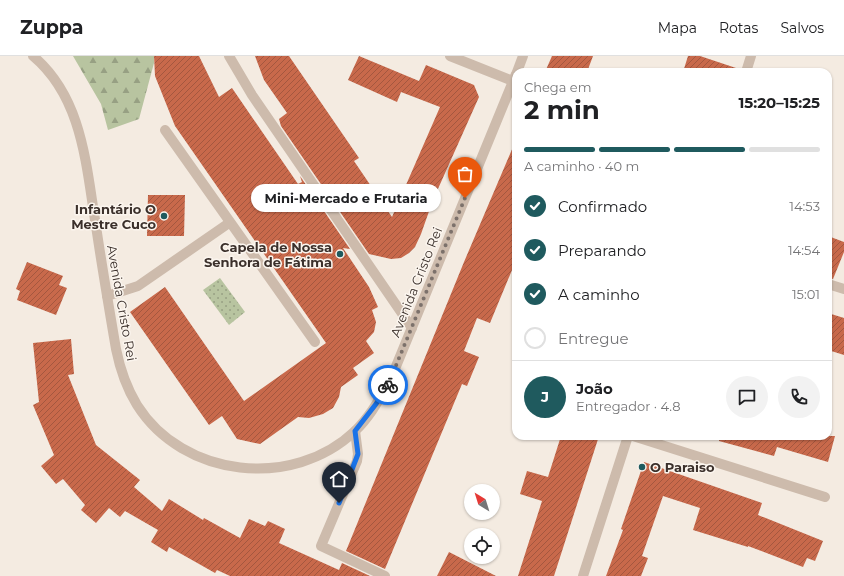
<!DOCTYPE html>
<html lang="pt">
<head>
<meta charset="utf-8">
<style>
  body { margin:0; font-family:Montserrat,sans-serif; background:#f2f2f2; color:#202124; height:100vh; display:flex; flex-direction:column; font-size:15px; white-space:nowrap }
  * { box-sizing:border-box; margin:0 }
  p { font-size:13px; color:#757577 }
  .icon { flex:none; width:22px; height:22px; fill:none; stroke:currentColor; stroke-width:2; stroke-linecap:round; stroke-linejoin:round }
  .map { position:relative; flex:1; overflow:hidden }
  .panel { position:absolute; left:512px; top:12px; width:320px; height:372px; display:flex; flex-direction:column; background:#fff; border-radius:12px; box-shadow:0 1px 3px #0004 }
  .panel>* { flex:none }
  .needle { width:26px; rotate:322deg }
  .buttons { position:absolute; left:464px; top:428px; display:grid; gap:8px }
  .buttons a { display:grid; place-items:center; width:36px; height:36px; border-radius:50%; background:#fff; box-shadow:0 1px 3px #0004; font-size:20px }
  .pin { position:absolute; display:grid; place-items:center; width:34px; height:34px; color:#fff; margin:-41px -17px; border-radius:50% 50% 50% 0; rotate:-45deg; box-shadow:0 0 4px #0007 }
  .pin .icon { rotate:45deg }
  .courier { position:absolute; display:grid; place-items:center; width:40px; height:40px; margin:-20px; border:3px solid #1a73e8; border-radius:50%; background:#fff; color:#222; box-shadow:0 1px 5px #0007 }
  .bubble { position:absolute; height:28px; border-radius:14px; background:#fff; box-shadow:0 1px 3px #0004; font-size:13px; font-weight:700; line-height:28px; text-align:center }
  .headline em { font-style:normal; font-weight:700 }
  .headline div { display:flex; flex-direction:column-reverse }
  .headline { display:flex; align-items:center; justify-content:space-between; height:68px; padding:0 12px }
  h1 { font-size:26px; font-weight:700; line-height:30px }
  .bar { display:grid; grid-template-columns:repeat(4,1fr); gap:6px 4px; align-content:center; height:48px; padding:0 12px }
  .bar i { height:5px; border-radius:3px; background:#e0e0e0 }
  .bar .active { background:#1f5a5e }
  .bar p { grid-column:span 4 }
  .line { display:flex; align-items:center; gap:10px; padding:0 12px; border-top:1px solid #e0e0e0 }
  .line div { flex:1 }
  .round { display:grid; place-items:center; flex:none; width:42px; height:42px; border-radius:21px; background:#f2f2f2 }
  ol { padding:0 12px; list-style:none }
  li { display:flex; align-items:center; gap:12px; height:44px }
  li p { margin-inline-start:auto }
  li .icon { padding:4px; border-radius:50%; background:#1f5a5e; color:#fff; stroke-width:4 }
  li:last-child { color:#757577 }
  li i { width:22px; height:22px; border:2px solid #e0e0e0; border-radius:50% }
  header { display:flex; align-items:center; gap:24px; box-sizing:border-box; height:56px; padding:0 20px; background:#fff; border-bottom:1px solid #e0e0e0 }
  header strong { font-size:19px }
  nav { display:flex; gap:22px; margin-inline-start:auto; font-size:14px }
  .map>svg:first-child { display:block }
  .green { fill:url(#green-dots) }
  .forest { fill:url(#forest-firs) }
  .building { fill:url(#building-hatch) }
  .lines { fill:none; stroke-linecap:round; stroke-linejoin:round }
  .minor { stroke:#cdbbac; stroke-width:10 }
  .done { stroke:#7c716b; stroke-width:4; stroke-dasharray:0 7.2 }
  .route { stroke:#1a73e8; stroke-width:5 }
  .poi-dot { fill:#1f5a5e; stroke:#fbf5ee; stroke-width:1.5 }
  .labels { text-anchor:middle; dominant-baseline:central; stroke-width:3; stroke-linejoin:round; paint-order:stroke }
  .poi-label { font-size:13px; font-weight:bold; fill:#3b302b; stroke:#fbf5ee; text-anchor:end }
  .street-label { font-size:13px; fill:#3b302b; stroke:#fbf5ee }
</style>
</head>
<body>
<header>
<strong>Zuppa</strong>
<nav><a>Mapa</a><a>Rotas</a><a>Salvos</a></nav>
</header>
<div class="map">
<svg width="844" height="520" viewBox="0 0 844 520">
  <defs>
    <pattern id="green-dots" width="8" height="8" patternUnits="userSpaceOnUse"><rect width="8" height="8" fill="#b8c4a0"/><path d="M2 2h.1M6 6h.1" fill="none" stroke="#97a083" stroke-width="1.8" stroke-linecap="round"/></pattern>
    <pattern id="forest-firs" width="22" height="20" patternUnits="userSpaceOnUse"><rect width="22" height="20" fill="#b8c4a0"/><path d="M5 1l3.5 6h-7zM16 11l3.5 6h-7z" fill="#97a083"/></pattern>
    <pattern id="building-hatch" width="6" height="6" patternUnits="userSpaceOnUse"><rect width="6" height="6" fill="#c8694b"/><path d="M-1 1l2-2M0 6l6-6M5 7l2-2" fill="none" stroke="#a4573f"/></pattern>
  </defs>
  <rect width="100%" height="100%" fill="#f4ebe1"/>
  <path class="green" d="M 220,222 L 245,256 L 229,269 L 203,234 Z"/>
  <path class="forest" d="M 73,0 L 154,0 L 154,7 L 139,63 L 108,74 L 101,48 Z"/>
  <g class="building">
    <path d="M 154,0 L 199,0 L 219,41 L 232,32 L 298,128 L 302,126 L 300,120 L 350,193 L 343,192 L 369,231 L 378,251 L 372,254 L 376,266 L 374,276 L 366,285 L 374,297 L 353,312 L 358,319 L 341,331 L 339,341 L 333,352 L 323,358 L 309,362 L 298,361 L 260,388 L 237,383 L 222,360 L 209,369 L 130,256 L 165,231 L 244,345 L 326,287 L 175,70 L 155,20 Z"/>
    <path d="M 255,0 L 289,0 L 359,102 L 354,105 L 392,161 L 440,51 L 401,36 L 397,46 L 348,24 L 359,0 L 419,25 L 426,9 L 474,29 L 479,41 L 433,144 L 421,178 L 415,191 L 409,197 L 401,202 L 391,203 L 369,198 L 281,70 L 279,63 L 287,57 L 264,24 Z"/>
    <path d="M 552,0 L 593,0 L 587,16 L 545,16 Z"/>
    <path d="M 688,0 L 700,0 L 739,13 L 738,16 L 683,16 Z"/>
    <path d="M 516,84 L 516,215 L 512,214 L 490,267 L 477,262 L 464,295 L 479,301 L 467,330 L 462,328 L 385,513 L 346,495 L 464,206 Z"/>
    <path d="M 148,139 L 185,139 L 184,180 L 147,180 Z"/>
    <path d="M 828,180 L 844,186 L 844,196 L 833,223 L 828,222 Z"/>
    <path d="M 27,206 L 63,220 L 59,229 L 67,232 L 56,259 L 17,244 L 20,235 L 16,233 Z"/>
    <path d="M 828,257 L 844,262 L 844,299 L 828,294 Z"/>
    <path d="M 71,283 L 74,318 L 68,319 L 96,389 L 140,424 L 134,431 L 162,455 L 169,443 L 203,464 L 204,462 L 240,482 L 249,463 L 265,470 L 268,465 L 285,473 L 279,487 L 339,514 L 342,507 L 370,520 L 230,520 L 217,514 L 215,517 L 169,491 L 167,496 L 151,486 L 158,474 L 125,455 L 120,461 L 109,452 L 96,467 L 81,454 L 85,449 L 63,423 L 56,428 L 41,410 L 54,399 L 33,349 L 39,346 L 33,287 Z"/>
    <path d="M 561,380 L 599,380 L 554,520 L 518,520 L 542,445 L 520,438 L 527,415 L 548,421 Z"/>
    <path d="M 720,380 L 835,380 L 828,406 L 777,391 L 774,400 L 719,385 Z"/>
    <path d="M 644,406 L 762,447 L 758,459 L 823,485 L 815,505 L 807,502 L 803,511 L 748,490 L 748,491 L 693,474 L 700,452 L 663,440 L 642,500 L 648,502 L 641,520 L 606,520 L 623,474 L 621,473 Z"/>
    <path d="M 449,496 L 496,520 L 437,520 Z"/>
  </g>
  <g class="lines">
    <g class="minor">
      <path d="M 33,0 C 83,42 86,110 96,170 C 102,211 109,252 116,293 C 120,313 126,331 137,349 C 183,422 293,434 355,375 C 370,361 380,342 390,325 L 516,18"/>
      <path d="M 229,0 L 252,39 L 412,272"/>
      <path d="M 450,0 L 513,25"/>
      <path d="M 517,16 L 523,0"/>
      <path d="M 746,16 L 751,0"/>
      <path d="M 165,74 L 315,286"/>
      <path d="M 828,228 L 844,233"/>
      <path d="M 107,240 L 138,230 L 229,167"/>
      <path d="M 355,375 L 358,398 L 357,405 L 321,490 L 385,520"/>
      <path d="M 633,380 L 825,441"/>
      <path d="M 583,520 L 628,380"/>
    </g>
  </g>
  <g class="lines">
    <path class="done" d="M 388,329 L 465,142"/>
    <path class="route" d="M 339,447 L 358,398 L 355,375 L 376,348 L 388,329"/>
  </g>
  <g class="poi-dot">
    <circle cx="164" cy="160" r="4"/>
    <circle cx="340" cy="198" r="4"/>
    <circle cx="642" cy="411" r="4"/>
  </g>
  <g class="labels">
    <g class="poi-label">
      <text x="156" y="153">Infantário O<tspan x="156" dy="15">Mestre Cuco</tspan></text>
      <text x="332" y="191">Capela de Nossa<tspan x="332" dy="15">Senhora de Fátima</tspan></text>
      <text x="650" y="411" text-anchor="start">O Paraiso</text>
    </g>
    <g class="street-label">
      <text transform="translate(416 226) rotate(-68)">Avenida Cristo Rei</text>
      <text transform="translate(122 247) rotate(80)">Avenida Cristo Rei</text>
    </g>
  </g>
</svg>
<div class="buttons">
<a><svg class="needle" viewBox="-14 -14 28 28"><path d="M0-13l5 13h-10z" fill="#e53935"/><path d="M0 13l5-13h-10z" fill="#757577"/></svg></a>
<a><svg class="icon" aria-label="locate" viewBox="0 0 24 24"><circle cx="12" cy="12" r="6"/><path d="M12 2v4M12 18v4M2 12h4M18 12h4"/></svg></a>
</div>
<div class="pin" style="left:465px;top:142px;background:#ea580c"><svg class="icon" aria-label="bag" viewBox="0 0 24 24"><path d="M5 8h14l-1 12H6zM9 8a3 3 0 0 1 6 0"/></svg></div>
<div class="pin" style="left:339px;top:447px;background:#1f2937"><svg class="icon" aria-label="home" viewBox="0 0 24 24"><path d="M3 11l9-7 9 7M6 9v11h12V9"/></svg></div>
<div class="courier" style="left:388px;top:329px"><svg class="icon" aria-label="bike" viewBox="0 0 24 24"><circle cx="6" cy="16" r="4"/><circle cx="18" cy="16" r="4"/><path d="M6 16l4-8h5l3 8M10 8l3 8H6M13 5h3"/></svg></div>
<div class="bubble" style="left:251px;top:128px;width:190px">Mini-Mercado e Frutaria</div>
<section class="panel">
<div class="headline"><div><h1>2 min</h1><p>Chega em</p></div><em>15:20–15:25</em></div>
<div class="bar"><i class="active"></i><i class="active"></i><i class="active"></i><i></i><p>A caminho · 40 m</p></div>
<ol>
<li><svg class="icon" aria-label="check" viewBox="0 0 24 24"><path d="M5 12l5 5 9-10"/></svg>Confirmado<p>14:53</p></li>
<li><svg class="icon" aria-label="check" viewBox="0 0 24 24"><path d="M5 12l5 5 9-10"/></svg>Preparando<p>14:54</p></li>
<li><svg class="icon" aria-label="check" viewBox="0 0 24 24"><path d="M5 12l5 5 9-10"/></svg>A caminho<p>15:01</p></li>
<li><i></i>Entregue</li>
</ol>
<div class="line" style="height:72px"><b class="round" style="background:#1f5a5e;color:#fff">J</b><div><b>João</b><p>Entregador · 4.8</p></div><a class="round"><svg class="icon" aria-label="chat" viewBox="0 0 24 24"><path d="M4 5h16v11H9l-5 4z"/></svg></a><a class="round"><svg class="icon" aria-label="phone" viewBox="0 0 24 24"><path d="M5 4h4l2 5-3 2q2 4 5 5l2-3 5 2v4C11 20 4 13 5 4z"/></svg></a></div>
</section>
</div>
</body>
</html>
